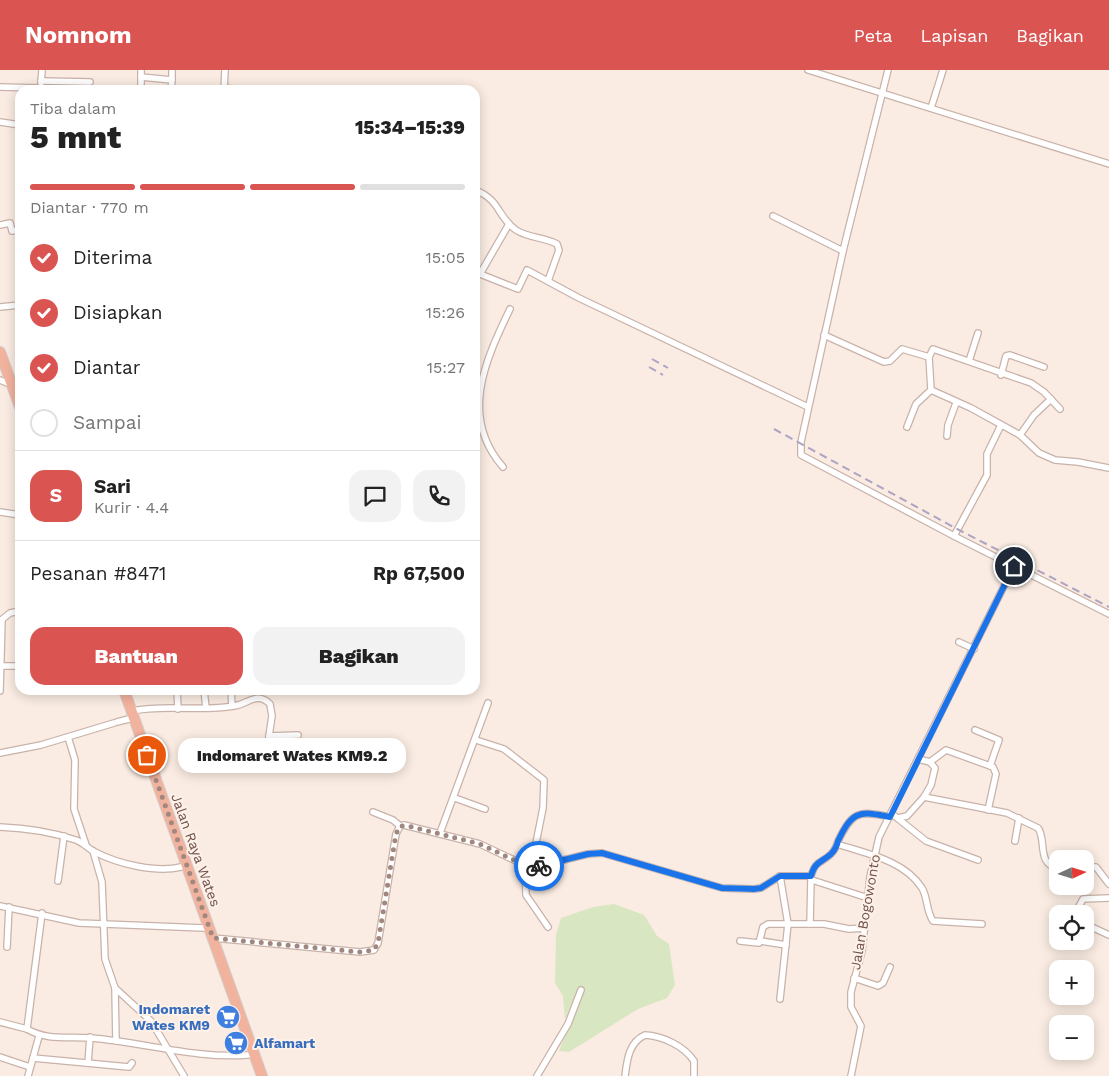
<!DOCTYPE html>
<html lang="id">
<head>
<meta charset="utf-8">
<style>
  body { margin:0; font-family:"Work Sans",sans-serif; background:#f2f2f2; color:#222; height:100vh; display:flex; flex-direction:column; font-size:19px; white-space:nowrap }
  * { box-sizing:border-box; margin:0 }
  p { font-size:16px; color:#767676 }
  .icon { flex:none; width:28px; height:28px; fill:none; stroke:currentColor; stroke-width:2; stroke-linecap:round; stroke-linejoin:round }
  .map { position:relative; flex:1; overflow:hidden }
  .drawer { position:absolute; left:15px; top:15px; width:465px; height:610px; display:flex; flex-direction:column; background:#fff; border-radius:15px; box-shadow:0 2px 12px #0003 }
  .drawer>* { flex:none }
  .needle { width:32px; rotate:86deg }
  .buttons { position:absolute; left:1049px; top:780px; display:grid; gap:10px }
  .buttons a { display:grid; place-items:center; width:45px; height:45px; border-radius:10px; background:#fff; box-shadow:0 2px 12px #0003; font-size:25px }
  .pin { position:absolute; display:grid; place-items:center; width:42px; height:42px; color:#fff; margin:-21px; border:2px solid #fff; border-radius:50%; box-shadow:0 1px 5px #0007 }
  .courier { position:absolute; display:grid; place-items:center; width:50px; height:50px; margin:-25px; border:4px solid #1a73e8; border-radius:50%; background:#fff; color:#222; box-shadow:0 1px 6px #0007 }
  .bubble { position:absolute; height:35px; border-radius:15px; background:#fff; box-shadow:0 2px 12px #0003; font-size:16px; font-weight:800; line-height:35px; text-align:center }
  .overview em { font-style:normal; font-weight:800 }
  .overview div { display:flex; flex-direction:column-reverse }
  .overview { display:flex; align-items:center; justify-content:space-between; height:85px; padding:0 15px }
  h1 { font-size:32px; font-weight:800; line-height:38px }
  .bar { display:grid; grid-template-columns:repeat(4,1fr); gap:8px 5px; align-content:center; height:60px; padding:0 15px }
  .bar i { height:6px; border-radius:4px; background:#e0e0e0 }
  .bar .on { background:#da5451 }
  .bar p { grid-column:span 4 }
  .line { display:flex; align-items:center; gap:12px; padding:0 15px; border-top:1px solid #e0e0e0 }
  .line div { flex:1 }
  .round { display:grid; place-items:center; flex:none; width:52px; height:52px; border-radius:15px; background:#f2f2f2 }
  ol { padding:0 15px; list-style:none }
  li { display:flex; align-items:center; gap:15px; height:55px }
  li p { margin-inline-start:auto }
  li .icon { padding:5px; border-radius:50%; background:#da5451; color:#fff; stroke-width:4 }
  li:last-child { color:#767676 }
  li i { width:28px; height:28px; border:2px solid #e0e0e0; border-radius:50% }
  .button { display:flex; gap:10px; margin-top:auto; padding:10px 15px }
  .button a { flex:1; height:58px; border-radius:15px; background:#da5451; color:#fff; font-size:20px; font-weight:800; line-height:58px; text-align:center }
  .button a+a { background:#f2f2f2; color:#222 }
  header { display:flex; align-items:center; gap:30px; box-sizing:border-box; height:70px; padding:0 25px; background:#da5451; color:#fff }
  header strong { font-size:24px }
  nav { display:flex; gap:28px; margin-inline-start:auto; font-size:18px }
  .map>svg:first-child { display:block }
  .green { fill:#d8e6c2 }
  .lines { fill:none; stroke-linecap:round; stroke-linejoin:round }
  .minor-casing { stroke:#c9b2aa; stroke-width:8 }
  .trunk-casing { stroke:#d4cbc9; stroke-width:12 }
  .minor { stroke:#fff; stroke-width:5.5 }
  .trunk { stroke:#f2b39e; stroke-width:10 }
  .rail { stroke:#ada3c2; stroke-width:2; stroke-dasharray:8 5; stroke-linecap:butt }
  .done { stroke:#a08780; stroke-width:5; stroke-dasharray:0 9 }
  .route { stroke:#1a73e8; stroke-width:6 }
  .labels { text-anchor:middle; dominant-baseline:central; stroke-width:4; stroke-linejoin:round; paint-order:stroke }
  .street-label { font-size:14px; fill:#6f514b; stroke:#fdf1e8 }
  .shop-label { font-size:14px; font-weight:bold; fill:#366cbe; stroke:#fdf1e8; text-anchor:end }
</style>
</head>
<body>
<header>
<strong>Nomnom</strong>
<nav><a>Peta</a><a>Lapisan</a><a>Bagikan</a></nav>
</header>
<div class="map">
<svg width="1109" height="1006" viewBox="0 0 1109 1006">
  <rect width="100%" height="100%" fill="#faece2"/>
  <path class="green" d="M 614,834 L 644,845 L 657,866 L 669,874 L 675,915 L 667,928 L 638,939 L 569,982 L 559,981 L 580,927 L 574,928 L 565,949 L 563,926 L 555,913 L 556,865 L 561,848 L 593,837 Z"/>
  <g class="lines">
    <g class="minor-casing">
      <g id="minor">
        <path d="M 808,0 L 1109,94"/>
        <path d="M 888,0 L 843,181 L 801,372 L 801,385 L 954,466 L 1109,544"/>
        <path d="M 141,7 L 172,10 L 172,0"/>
        <path d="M 41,11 L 90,12"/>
        <path d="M 41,13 L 42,0"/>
        <path d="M 0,17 L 40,18"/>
        <path d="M 224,18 L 241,20"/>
        <path d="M 141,20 L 141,0"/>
        <path d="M 171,20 L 172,10"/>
        <path d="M 224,20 L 225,0"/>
        <path d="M 931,38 L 943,0"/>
        <path d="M 0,52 L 20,55"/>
        <path d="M 475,120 C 501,130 497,147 516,160 C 528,168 544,167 557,174 L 559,180 L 548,211"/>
        <path d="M 773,146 L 843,181"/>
        <path d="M 0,155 L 10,153 L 12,161 L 20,160"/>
        <path d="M 475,204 L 480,204 L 509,154"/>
        <path d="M 480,204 L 518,219 L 527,200 L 579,228 L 808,337"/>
        <path d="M 0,237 L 20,235"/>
        <path d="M 824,265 L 884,292 L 890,291 L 902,279 L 929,287 L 931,320 L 916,334 L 907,357"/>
        <path d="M 929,287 L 933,279 L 1031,313 L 1044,322 L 1060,339"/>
        <path d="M 969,291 L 978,263"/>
        <path d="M 1001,305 L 1006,286 L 1010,285 L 1044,297"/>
        <path d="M 0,310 L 12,315"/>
        <path d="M 931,320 L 971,338 L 1020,365 L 1039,383 L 1055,390 L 1078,392 L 1109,398"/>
        <path d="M 1020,365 L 1034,345 L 1051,329"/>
        <path d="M 947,366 L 948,355 L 956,333"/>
        <path d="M 503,397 C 459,347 485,291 510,239"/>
        <path d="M 0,442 L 20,445"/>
        <path d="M 954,466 L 987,405 L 987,384 L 1001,355"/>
        <path d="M 0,551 L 10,543 L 20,541"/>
        <path d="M 959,572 L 974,579"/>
        <path d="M 2,596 L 20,596"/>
        <path d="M 177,620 L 178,639"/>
        <path d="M 204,620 L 206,638"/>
        <path d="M 231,620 L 232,636"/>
        <path d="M 0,621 L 2,550"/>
        <path d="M 132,641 C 165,634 200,642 234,636 C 248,634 257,621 270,634 L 272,646 L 265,693 L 270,694 L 297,690"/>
        <path d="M 117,652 L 129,649"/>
        <path d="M 975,660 L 999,670 L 990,696"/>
        <path d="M 269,666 L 298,665"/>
        <path d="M 68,667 L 75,690 L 74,739 L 86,775"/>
        <path d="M 476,670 L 504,679 L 544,710 L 543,738 L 531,798"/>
        <path d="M 0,683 L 41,675 L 114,653"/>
        <path d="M 918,689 L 930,692 L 935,698 L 931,715 L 924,727 L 1007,743 L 1038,758 C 1047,770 1036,794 1058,798"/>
        <path d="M 930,692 L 946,680 L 993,697 L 996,704 L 988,740"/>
        <path d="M 455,728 L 485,739"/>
        <path d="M 373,742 L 393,750 L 400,756"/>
        <path d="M 891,743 L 926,771 L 978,790"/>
        <path d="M 898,748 L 907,746 L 924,727"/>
        <path d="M 0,757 C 25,758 52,762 76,770 C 84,773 88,779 95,782 C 118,794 156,803 181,797"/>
        <path d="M 440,763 L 488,633"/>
        <path d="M 1015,771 L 1019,748"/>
        <path d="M 837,774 C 867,784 904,790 922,818 C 928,828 926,841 933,851 L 982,854"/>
        <path d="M 93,781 L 102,812 L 105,889 L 115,918 L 151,951 L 184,1006"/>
        <path d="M 525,795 L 526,825 L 548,857"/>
        <path d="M 1085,797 L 1096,797 L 1109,814"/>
        <path d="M 780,806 L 788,854 L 780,929"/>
        <path d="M 812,810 L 868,828"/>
        <path d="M 58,811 L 64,766"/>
        <path d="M 0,836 L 79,853 L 204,858"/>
        <path d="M 1078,838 L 1083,829 L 1109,828"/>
        <path d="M 42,843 L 27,959 C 47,971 69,966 91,968 C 143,972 195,989 248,985"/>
        <path d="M 810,854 L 811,808"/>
        <path d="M 1085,854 L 1109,865"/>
        <path d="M 213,868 L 360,882 L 374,880 L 378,873 L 396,764 L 400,756 L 404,755 L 480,774 L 531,798 L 588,784 L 602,783 L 722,818 L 754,819 L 761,818 L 780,806 L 811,806 C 816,789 821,794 831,784 C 834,781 837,775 838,771 C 852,742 858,740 890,747"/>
        <path d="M 740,871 L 759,873 L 763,857 L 768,854 L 824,854 L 849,859 L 865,858"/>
        <path d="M 761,871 L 786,875"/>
        <path d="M 7,877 L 9,837"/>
        <path d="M 854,908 L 878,916 L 883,913 L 890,897"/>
        <path d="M 115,918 L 116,971"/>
        <path d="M 0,952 L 27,959"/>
        <path d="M 0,987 L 30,997"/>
        <path d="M 33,988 L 129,997 L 132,993"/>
        <path d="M 88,993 L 90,967"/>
        <path d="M 28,1006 L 39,966"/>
        <path d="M 537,1006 L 568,954 L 581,920"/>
        <path d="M 625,1006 C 627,990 629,972 645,965 C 663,966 684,976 694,991 L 694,1006"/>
        <path d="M 851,1006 L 861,956 L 851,937 L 851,922 L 862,881 L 870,807 L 879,767 L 1014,496"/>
      </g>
    </g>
    <g class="trunk-casing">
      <g id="trunk">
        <path d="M 0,282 L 20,337"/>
        <path d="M 124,620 L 262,1006"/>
      </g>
    </g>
    <use href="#minor" class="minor"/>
    <use href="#trunk" class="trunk"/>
    <g class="rail">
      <path d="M 652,289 L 668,298"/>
      <path d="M 649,297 L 663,305"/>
      <path d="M 774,359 L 959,460 L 1109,537"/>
    </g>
  </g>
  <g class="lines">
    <path class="done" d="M 147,685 L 213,868 L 360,882 L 374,880 L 378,873 L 396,764 L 400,756 L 408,756 L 480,774 L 531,798 L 539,796"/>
    <path class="route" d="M 539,796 L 588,784 L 602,783 L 722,818 L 754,819 L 761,818 L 780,806 L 811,806 C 815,791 821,793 831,784 C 834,781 837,775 838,771 C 852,742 858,740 890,747 L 1014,496"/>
  </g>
  <defs>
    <g id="supermarket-disc" transform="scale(1.25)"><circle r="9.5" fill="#3f7fe0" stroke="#fdf1e8"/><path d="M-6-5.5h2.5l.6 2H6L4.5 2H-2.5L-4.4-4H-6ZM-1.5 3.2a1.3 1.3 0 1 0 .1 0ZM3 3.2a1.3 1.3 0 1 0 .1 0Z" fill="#fff"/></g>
  </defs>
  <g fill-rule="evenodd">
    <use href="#supermarket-disc" x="228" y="947"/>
    <use href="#supermarket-disc" x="236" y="973"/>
  </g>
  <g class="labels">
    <g class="street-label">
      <text transform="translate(196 780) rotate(70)">Jalan Raya Wates</text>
      <text transform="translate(865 842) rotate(-80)">Jalan Bogowonto</text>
    </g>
    <g class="shop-label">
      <text x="210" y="939">Indomaret<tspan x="210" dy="16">Wates KM9</tspan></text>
      <text x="254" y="973" text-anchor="start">Alfamart</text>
    </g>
  </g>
</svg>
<div class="buttons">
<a><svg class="needle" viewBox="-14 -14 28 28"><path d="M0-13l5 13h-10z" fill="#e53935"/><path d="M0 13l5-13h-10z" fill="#767676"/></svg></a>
<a><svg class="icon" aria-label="locate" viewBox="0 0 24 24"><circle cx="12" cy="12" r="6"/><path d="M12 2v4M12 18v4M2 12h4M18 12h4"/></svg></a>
<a>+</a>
<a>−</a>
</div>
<div class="pin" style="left:147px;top:685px;background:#ea580c"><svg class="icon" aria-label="bag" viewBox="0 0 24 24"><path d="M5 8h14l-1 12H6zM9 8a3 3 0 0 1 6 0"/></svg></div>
<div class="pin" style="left:1014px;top:496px;background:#1f2937"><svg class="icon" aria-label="home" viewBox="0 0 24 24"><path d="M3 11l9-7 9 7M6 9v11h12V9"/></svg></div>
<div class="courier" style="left:539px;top:796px"><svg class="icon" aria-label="bike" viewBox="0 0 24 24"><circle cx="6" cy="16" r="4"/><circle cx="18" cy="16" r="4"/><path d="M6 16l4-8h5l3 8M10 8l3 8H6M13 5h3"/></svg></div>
<div class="bubble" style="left:178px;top:668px;width:228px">Indomaret Wates KM9.2</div>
<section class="drawer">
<div class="overview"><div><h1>5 mnt</h1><p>Tiba dalam</p></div><em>15:34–15:39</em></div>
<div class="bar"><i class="on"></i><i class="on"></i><i class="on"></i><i></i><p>Diantar · 770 m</p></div>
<ol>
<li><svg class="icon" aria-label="check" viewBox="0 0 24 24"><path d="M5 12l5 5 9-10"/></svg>Diterima<p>15:05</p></li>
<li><svg class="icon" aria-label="check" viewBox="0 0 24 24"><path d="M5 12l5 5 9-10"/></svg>Disiapkan<p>15:26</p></li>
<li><svg class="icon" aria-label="check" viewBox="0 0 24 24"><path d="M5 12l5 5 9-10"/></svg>Diantar<p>15:27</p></li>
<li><i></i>Sampai</li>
</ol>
<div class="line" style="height:90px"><b class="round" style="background:#da5451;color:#fff">S</b><div><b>Sari</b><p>Kurir · 4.4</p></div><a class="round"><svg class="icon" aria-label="chat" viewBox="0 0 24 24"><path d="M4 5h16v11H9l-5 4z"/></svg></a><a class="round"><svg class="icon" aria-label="phone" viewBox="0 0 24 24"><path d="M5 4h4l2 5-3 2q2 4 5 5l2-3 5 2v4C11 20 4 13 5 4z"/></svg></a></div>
<div class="line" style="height:65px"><div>Pesanan #8471</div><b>Rp 67,500</b></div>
<div class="button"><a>Bantuan</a><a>Bagikan</a></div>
</section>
</div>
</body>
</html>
